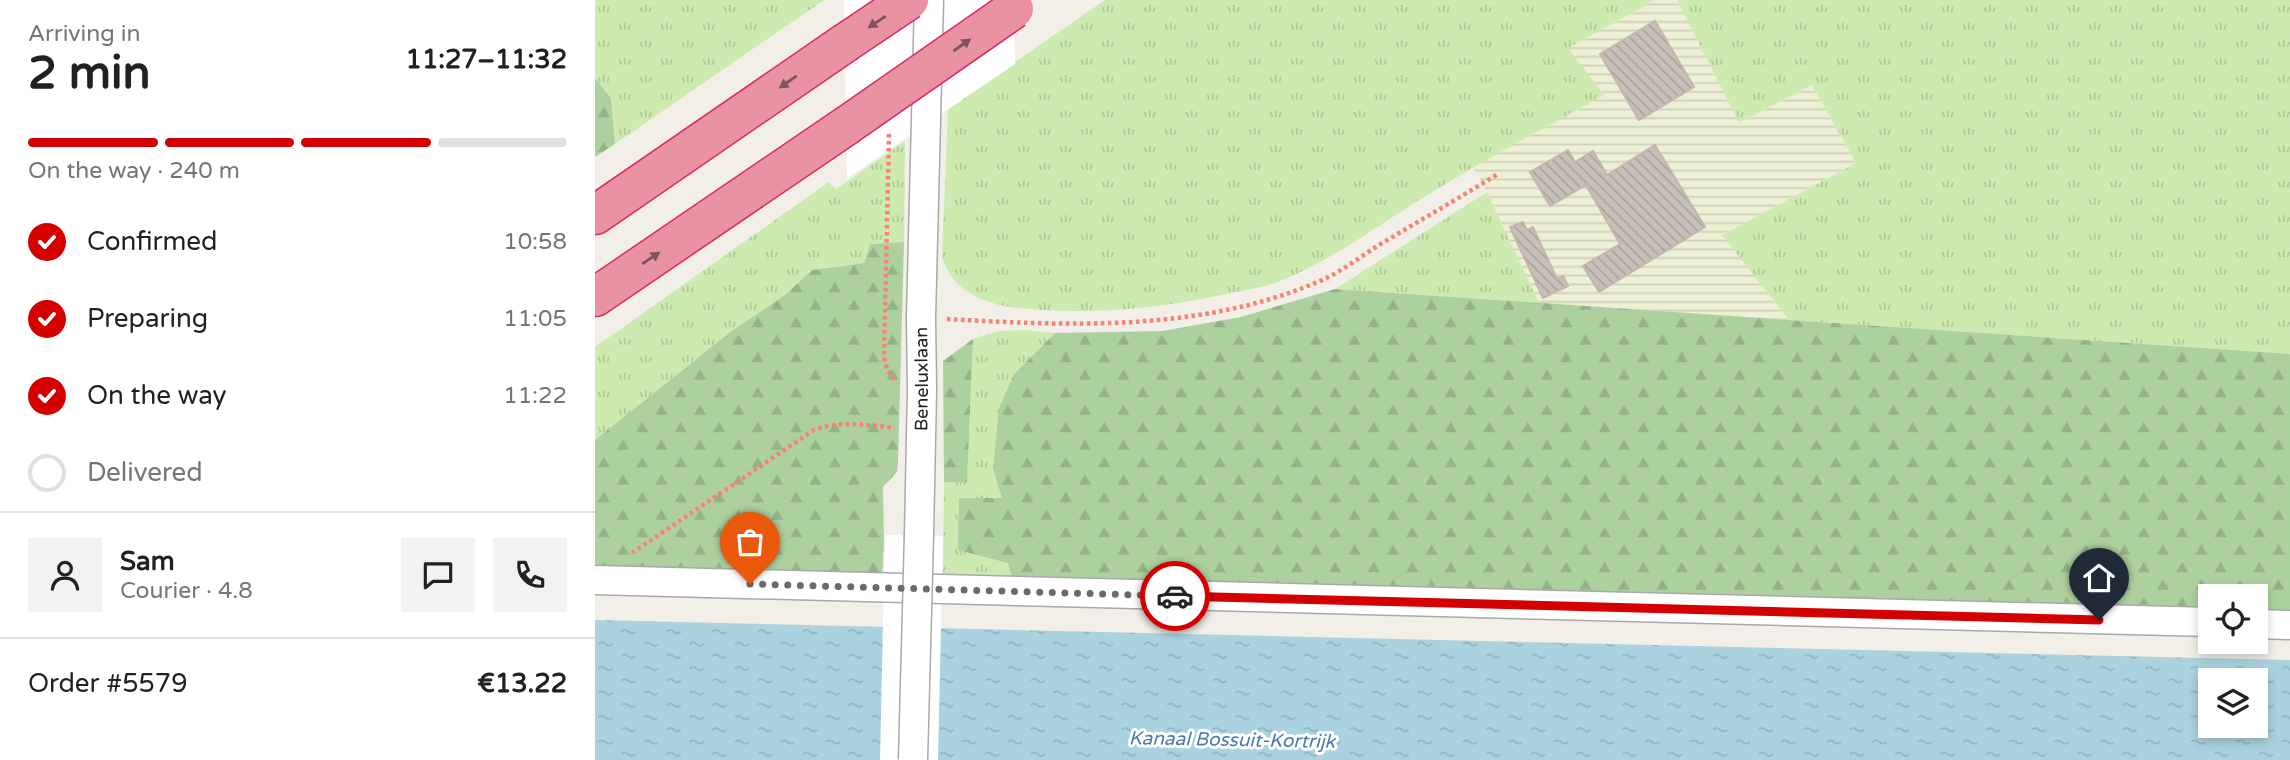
<!DOCTYPE html>
<html lang="en">
<head>
<meta charset="utf-8">
<style>
  body { margin:0; font-family:"Varela Round",sans-serif; background:#f2f2f2; color:#202124; height:100vh; display:flex; flex-direction:column; font-size:26px; white-space:nowrap }
  * { box-sizing:border-box; margin:0 }
  p { font-size:23px; color:#757577 }
  .icon { flex:none; width:38px; height:38px; fill:none; stroke:currentColor; stroke-width:2; stroke-linecap:round; stroke-linejoin:round }
  .map { position:relative; flex:1; overflow:hidden }
  .panel { display:flex; flex-direction:column; background:#fff; width:595px }
  .panel>* { flex:none }
  .tools { position:absolute; left:1603px; top:584px; display:grid; gap:14px }
  .tools a { display:grid; place-items:center; width:70px; height:70px; border-radius:0px; background:#fff; box-shadow:0 4px 10px #0003; font-size:35px }
  .pin { position:absolute; display:grid; place-items:center; width:60px; height:60px; color:#fff; margin:-72px -30px; border-radius:50% 50% 50% 0; rotate:-45deg; box-shadow:0 0 7px #0007 }
  .pin .icon { rotate:45deg }
  .courier { position:absolute; display:grid; place-items:center; width:70px; height:70px; margin:-35px; border:5px solid #d40000; border-radius:50%; background:#fff; color:#222; box-shadow:0 2px 9px #0007 }
  .summary em { font-style:normal; font-weight:800 }
  .summary div { display:flex; flex-direction:column-reverse }
  .summary { display:flex; align-items:center; justify-content:space-between; height:119px; padding:0 28px }
  h1 { font-size:46px; font-weight:800; line-height:52px }
  .bar { display:grid; grid-template-columns:repeat(4,1fr); gap:10px 7px; align-content:center; height:84px; padding:0 28px }
  .bar i { height:9px; border-radius:5px; background:#e0e0e0 }
  .bar .selected { background:#d40000 }
  .bar p { grid-column:span 4 }
  .line { display:flex; align-items:center; gap:18px; padding:0 28px; border-top:2px solid #e0e0e0 }
  .line div { flex:1 }
  .round { display:grid; place-items:center; flex:none; width:74px; height:74px; border-radius:0px; background:#f2f2f2 }
  ol { padding:0 28px; list-style:none }
  li { display:flex; align-items:center; gap:21px; height:77px }
  li p { margin-inline-start:auto }
  li .icon { padding:7px; border-radius:50%; background:#d40000; color:#fff; stroke-width:4 }
  li:last-child { color:#757577 }
  li i { width:38px; height:38px; border:4px solid #e0e0e0; border-radius:50% }
  main { display:flex; flex:1; min-height:0 }
  .map>svg:first-child { display:block }
  .farmland { fill:url(#farmland-rules) }
  .grass { fill:url(#grass-tufts) }
  .forest { fill:url(#forest-firs) }
  .water { fill:url(#water-ripples); fill-rule:evenodd }
  .pier { fill:#fff }
  .building { fill:url(#building-back-hatch); stroke:#c4b6ab; stroke-width:2 }
  .lines { fill:none; stroke-linecap:round; stroke-linejoin:round }
  .minor-casing { stroke:#a9a9a9; stroke-width:31 }
  .highway-casing { stroke:#dc2a67; stroke-width:41 }
  .path { stroke:#fa8072; stroke-width:4.5; stroke-dasharray:3.5 3.5; stroke-linecap:butt }
  .minor { stroke:#fff; stroke-width:28 }
  .highway { stroke:#e892a2; stroke-width:38 }
  .minor-bridge-casing { stroke:#a9a9a9; stroke-width:31; stroke-linecap:butt }
  .highway-bridge-casing { stroke:#dc2a67; stroke-width:41; stroke-linecap:butt }
  .minor-bridge { stroke:#fff; stroke-width:28 }
  .highway-bridge { stroke:#e892a2; stroke-width:38 }
  .oneway { fill:#7b545c }
  .done { stroke:#6b6a68; stroke-width:7; stroke-dasharray:0 12.6 }
  .route { stroke:#d40000; stroke-width:9 }
  .labels { text-anchor:middle; dominant-baseline:central; stroke-width:6; stroke-linejoin:round; paint-order:stroke }
  .street-label { font-size:18px; fill:#222; stroke:#fff }
  .water-label { font-size:19px; font-style:italic; fill:#4a7aab; stroke:#fff }
</style>
</head>
<body>
<main>
<section class="panel">
<div class="summary"><div><h1>2 min</h1><p>Arriving in</p></div><em>11:27–11:32</em></div>
<div class="bar"><i class="selected"></i><i class="selected"></i><i class="selected"></i><i></i><p>On the way · 240 m</p></div>
<ol>
<li><svg class="icon" aria-label="check" viewBox="0 0 24 24"><path d="M5 12l5 5 9-10"/></svg>Confirmed<p>10:58</p></li>
<li><svg class="icon" aria-label="check" viewBox="0 0 24 24"><path d="M5 12l5 5 9-10"/></svg>Preparing<p>11:05</p></li>
<li><svg class="icon" aria-label="check" viewBox="0 0 24 24"><path d="M5 12l5 5 9-10"/></svg>On the way<p>11:22</p></li>
<li><i></i>Delivered</li>
</ol>
<div class="line" style="height:126px"><a class="round"><svg class="icon" aria-label="person" viewBox="0 0 24 24"><circle cx="12" cy="8" r="4"/><path d="M4 21q1-7 8-7t8 7"/></svg></a><div><b>Sam</b><p>Courier · 4.8</p></div><a class="round"><svg class="icon" aria-label="chat" viewBox="0 0 24 24"><path d="M4 5h16v11H9l-5 4z"/></svg></a><a class="round"><svg class="icon" aria-label="phone" viewBox="0 0 24 24"><path d="M5 4h4l2 5-3 2q2 4 5 5l2-3 5 2v4C11 20 4 13 5 4z"/></svg></a></div>
<div class="line" style="height:91px"><div>Order #5579</div><b>€13.22</b></div>
</section>
<div class="map">
<svg width="1695" height="760" viewBox="0 0 1695 760">
  <defs>
    <pattern id="farmland-rules" width="6" height="5" patternUnits="userSpaceOnUse" patternTransform="scale(1.75)"><rect width="6" height="5" fill="#eef0d5"/><path d="M0 2.5h6" fill="none" stroke="#ccceb7"/></pattern>
    <pattern id="grass-tufts" width="24" height="20" patternUnits="userSpaceOnUse" patternTransform="scale(1.75)"><rect width="24" height="20" fill="#cdebb0"/><path d="M3 7l-1-3M5 7V3M7 7l1-3M15 17l-1-3M17 17v-4M19 17l1-3" fill="none" stroke="#b0c997"/></pattern>
    <pattern id="forest-firs" width="22" height="20" patternUnits="userSpaceOnUse" patternTransform="scale(1.75)"><rect width="22" height="20" fill="#add19e"/><path d="M5 1l3.5 6h-7zM16 11l3.5 6h-7z" fill="#95b388"/></pattern>
    <pattern id="water-ripples" width="26" height="14" patternUnits="userSpaceOnUse" patternTransform="scale(1.75)"><rect width="26" height="14" fill="#aad3df"/><path d="M2 4q2-2 4 0t4 0M15 11q2-2 4 0t4 0" fill="none" stroke="#92b5bf"/></pattern>
    <pattern id="building-back-hatch" width="6" height="6" patternUnits="userSpaceOnUse" patternTransform="scale(1.75)"><rect width="6" height="6" fill="#c7bfb8"/><path d="M-1 5l2 2M0 0l6 6M5-1l2 2" fill="none" stroke="#aba49e"/></pattern>
  </defs>
  <rect width="100%" height="100%" fill="#f2efe9"/>
  <path class="farmland" d="M 1060,0 L 1082,0 L 1144,123 L 1217,85 L 1261,163 L 1128,234 L 1194,320 L 944,303 L 892,192 L 878,167 L 1009,95 L 972,48 Z"/>
  <g class="grass">
    <path d="M 0,0 L 229,0 L 20,144 L 16,98 L 0,78 Z"/>
    <path d="M 510,0 L 1060,0 L 973,48 L 1009,95 C 950,128 891,159 834,194 C 783,225 733,264 677,284 C 664,288 649,290 636,293 C 574,307 510,314 446,310 C 407,308 360,301 347,257 L 353,108 Z"/>
    <path d="M 1082,0 L 1695,0 L 1695,354 L 1194,320 L 1127,235 L 1261,163 L 1217,85 L 1144,123 Z"/>
    <path d="M 310,141 L 309,242 L 275,244 L 269,263 L 217,270 L 190,295 L 135,332 L 0,440 L 0,347 L 234,182 L 241,189 Z"/>
    <path d="M 892,192 L 944,303 L 740,289 Z"/>
    <path d="M 430,330 L 460,333 L 419,374 L 398,469 L 408,498 L 364,498 L 413,563 L 419,586 L 348,582 L 349,482 L 372,481 L 378,339 L 403,331 Z"/>
  </g>
  <g class="forest">
    <path d="M 0,78 L 16,98 L 20,144 L 0,157 Z"/>
    <path d="M 309,242 L 303,463 L 302,472 L 288,487 L 289,542 L 287,582 L 0,573 L 0,440 L 135,332 L 190,295 L 217,270 L 269,263 L 275,244 Z"/>
    <path d="M 740,289 L 1695,354 L 1695,618 L 1661,617 L 1661,597 L 1615,597 L 1615,616 L 419,586 L 413,563 L 363,550 L 364,498 L 407,498 L 398,469 L 404,408 L 419,374 L 460,333 L 567,331 L 646,317 Z"/>
    <path d="M 378,339 L 372,482 L 349,482 L 348,361 Z"/>
  </g>
  <path class="water" d="M 0,620 L 1695,660 L 1695,760 L 0,760 ZM 1615,681 L 1661,681 L 1661,726 L 1615,726 Z"/>
  <g class="pier">
    <path d="M 249,0 L 419,0 L 420,64 L 252,178 Z"/>
    <path d="M 290,535 L 348,536 L 343,760 L 285,760 Z"/>
  </g>
  <g class="building">
    <path d="M 1060,21 L 1099,87 L 1044,120 L 1005,54 Z"/>
    <path d="M 1060,145 L 1110,227 L 1004,292 L 988,266 L 1025,244 L 992,187 L 994,186 L 993,184 L 955,206 L 935,172 L 973,150 L 980,162 L 998,151 L 1012,175 Z"/>
    <path d="M 928,222 L 932,230 L 938,227 L 962,279 L 968,276 L 973,286 L 948,298 L 915,227 Z"/>
  </g>
  <g class="lines">
    <g class="minor-casing">
      <g id="minor">
        <path id="s1" d="M 324,535 L 327,390 L 326,318 L 334,0"/>
        <path d="M 0,580 L 1615,622"/>
        <path d="M 1661,624 L 1695,625"/>
      </g>
    </g>
    <g class="highway-casing">
      <g id="highway">
        <path d="M 0,215 L 250,43"/>
        <path d="M 0,297 L 251,126"/>
      </g>
    </g>
    <g class="path">
      <path d="M 294,134 L 289,357 L 292,369 L 300,381"/>
      <path d="M 352,319 C 477,326 606,332 725,281 C 746,272 765,257 784,245 C 824,221 864,198 903,174"/>
      <path d="M 37,553 L 219,430 C 247,420 271,425 300,428"/>
    </g>
    <use href="#minor" class="minor"/>
    <use href="#highway" class="highway"/>
    <g class="minor-bridge-casing">
      <path id="minor-bridge" d="M 318,760 L 324,535"/>
    </g>
    <g class="highway-bridge-casing">
      <g id="highway-bridge">
        <path d="M 250,43 L 314,0"/>
        <path d="M 251,126 L 419,9"/>
      </g>
    </g>
    <use href="#minor-bridge" class="minor-bridge"/>
    <use href="#highway-bridge" class="highway-bridge"/>
  </g>
  <defs><path id="oneway-solid" d="M-6-.8H1V-3.2L6.5 0L1 3.2V.8H-6Z" transform="scale(1.75)"/></defs>
  <g class="oneway">
    <use href="#oneway-solid" transform="translate(282 22) rotate(146)"/>
    <use href="#oneway-solid" transform="translate(367 45) rotate(-35)"/>
    <use href="#oneway-solid" transform="translate(193 82) rotate(145)"/>
    <use href="#oneway-solid" transform="translate(56 258) rotate(-34)"/>
  </g>
  <g class="lines">
    <path class="done" d="M 155,584 L 580,596"/>
    <path class="route" d="M 580,596 L 1504,620"/>
  </g>
  <g class="labels">
    <g class="street-label">
      <text stroke="none"><textPath href="#s1" startOffset="156">Beneluxlaan</textPath></text>
    </g>
    <g class="water-label">
      <text transform="translate(637 740) rotate(1)">Kanaal Bossuit-Kortrijk</text>
    </g>
  </g>
</svg>
<div class="tools">
<a><svg class="icon" aria-label="locate" viewBox="0 0 24 24"><circle cx="12" cy="12" r="6"/><path d="M12 2v4M12 18v4M2 12h4M18 12h4"/></svg></a>
<a><svg class="icon" aria-label="layers" viewBox="0 0 24 24"><path d="M12 4l9 5-9 5-9-5zM3 14l9 5 9-5"/></svg></a>
</div>
<div class="pin" style="left:155px;top:584px;background:#ea580c"><svg class="icon" aria-label="bag" viewBox="0 0 24 24"><path d="M5 8h14l-1 12H6zM9 8a3 3 0 0 1 6 0"/></svg></div>
<div class="pin" style="left:1504px;top:620px;background:#1f2937"><svg class="icon" aria-label="home" viewBox="0 0 24 24"><path d="M3 11l9-7 9 7M6 9v11h12V9"/></svg></div>
<div class="courier" style="left:580px;top:596px"><svg class="icon" aria-label="car" viewBox="0 0 24 24"><path d="M5 17H2v-5l4-1 3-4h7l3 4 3 1v5h-3M9 17h6M6 11h13"/><circle cx="7" cy="17" r="2"/><circle cx="17" cy="17" r="2"/></svg></div>
</div>
</main>
</body>
</html>
